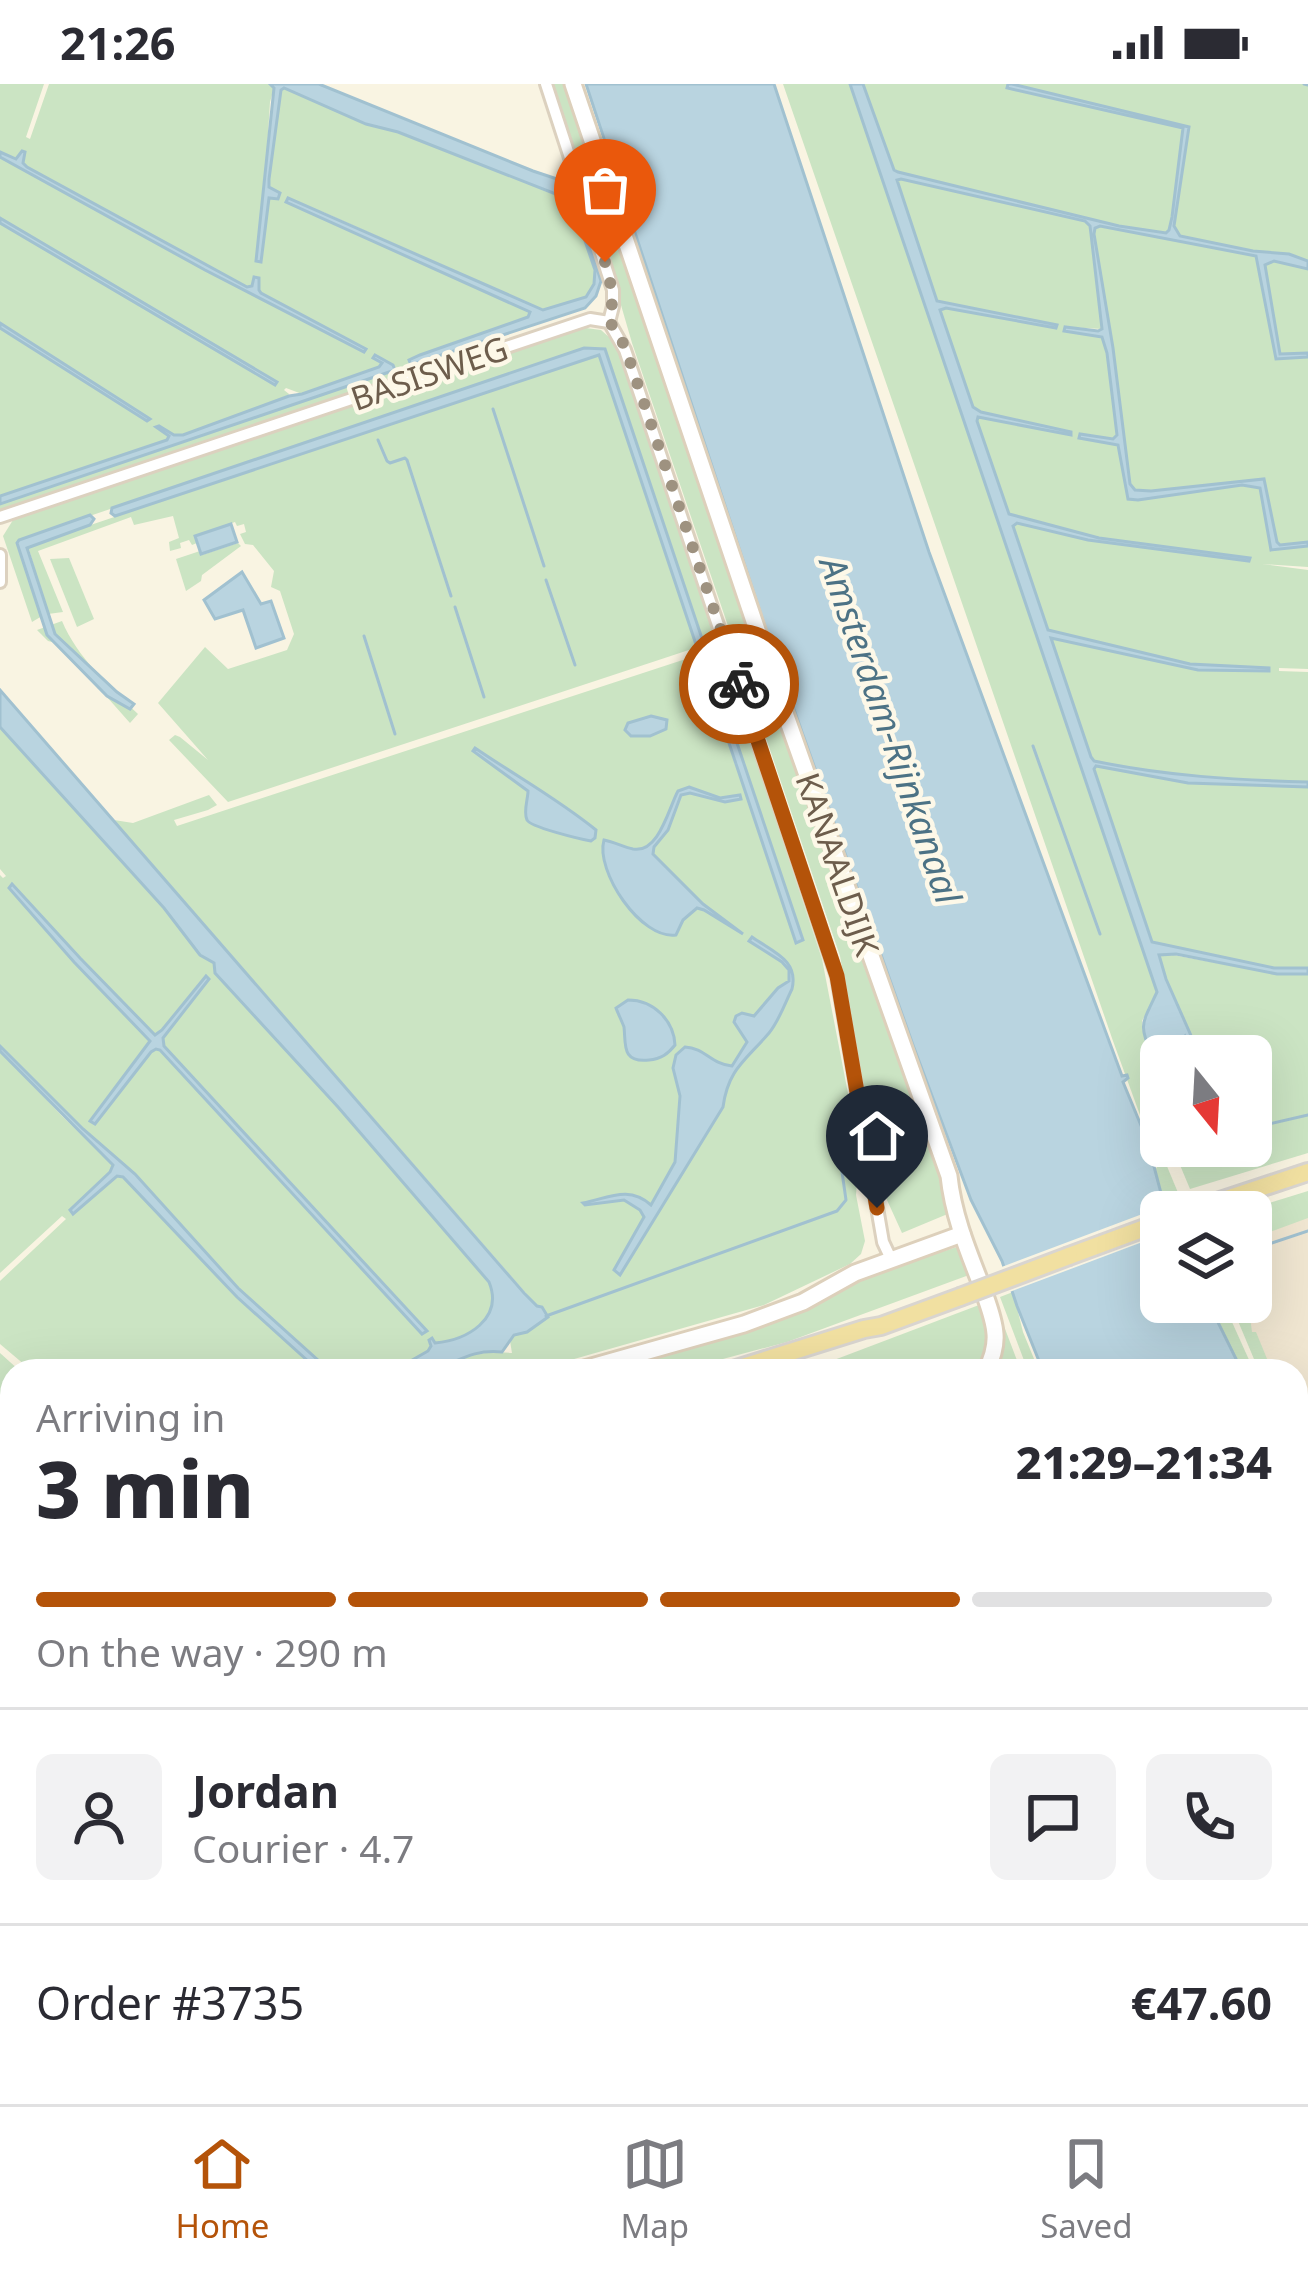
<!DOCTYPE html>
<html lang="en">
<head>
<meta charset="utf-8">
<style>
  body { margin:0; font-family:"Noto Sans",sans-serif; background:#f2f2f3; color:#2b2b33; height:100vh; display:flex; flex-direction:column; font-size:45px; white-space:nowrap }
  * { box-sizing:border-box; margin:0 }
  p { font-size:39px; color:#7c7c81 }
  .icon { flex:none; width:66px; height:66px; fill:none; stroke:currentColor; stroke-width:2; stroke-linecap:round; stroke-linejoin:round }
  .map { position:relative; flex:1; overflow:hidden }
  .drawer { position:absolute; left:0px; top:1275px; width:1308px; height:747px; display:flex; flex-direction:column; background:#fff; border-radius:36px 36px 0 0; box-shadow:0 12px 48px #0002 }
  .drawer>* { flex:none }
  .needle { width:78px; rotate:162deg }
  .controls { position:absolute; left:1140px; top:951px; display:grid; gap:24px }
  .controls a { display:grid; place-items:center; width:132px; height:132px; border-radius:18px; background:#fff; box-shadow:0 12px 48px #0002; font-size:60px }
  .pin { position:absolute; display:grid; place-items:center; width:102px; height:102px; color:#fff; margin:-123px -51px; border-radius:50% 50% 50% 0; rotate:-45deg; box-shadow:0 0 12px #0007 }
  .pin .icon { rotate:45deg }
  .courier { position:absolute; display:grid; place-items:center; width:120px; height:120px; margin:-60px; border:9px solid #b45309; border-radius:50%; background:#fff; color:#222; box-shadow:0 3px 15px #0007 }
  .head em { font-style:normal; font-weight:800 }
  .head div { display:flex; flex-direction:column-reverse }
  .head { display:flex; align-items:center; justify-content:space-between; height:204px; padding:0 36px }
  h1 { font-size:78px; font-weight:800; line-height:90px }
  .bar { display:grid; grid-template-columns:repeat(4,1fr); gap:18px 12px; align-content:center; height:144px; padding:0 36px }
  .bar i { height:15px; border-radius:9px; background:#e1e1e2 }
  .bar .active { background:#b45309 }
  .bar p { grid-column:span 4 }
  .line { display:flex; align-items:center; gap:30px; padding:0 36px; border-top:3px solid #e1e1e2 }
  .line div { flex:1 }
  .round { display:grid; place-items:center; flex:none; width:126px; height:126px; border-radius:18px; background:#f2f2f3 }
  .status { display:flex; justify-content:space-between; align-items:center; height:84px; padding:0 60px; background:#fff; direction:ltr }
  .status svg { height:33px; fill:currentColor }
  .menu { display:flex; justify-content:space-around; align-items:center; height:168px; border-top:3px solid #e1e1e2; background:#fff; font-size:33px; color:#7c7c81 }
  .menu a { display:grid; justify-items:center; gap:6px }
  .menu .active { color:#b45309 }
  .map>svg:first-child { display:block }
  .residential { fill:#f0e6d1 }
  .industrial { fill:#e8e4dd }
  .green { fill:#cbe4c3; fill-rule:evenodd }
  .water { fill:#b9d4e0; stroke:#a1c1d0; stroke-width:3 }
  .pier { fill:#f9f4e2 }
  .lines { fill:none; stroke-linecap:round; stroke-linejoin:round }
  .stream { stroke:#a1c1d0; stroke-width:3 }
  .street-casing { stroke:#dcd1bf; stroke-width:16 }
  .secondary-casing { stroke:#ddd0bb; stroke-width:21 }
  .primary-casing { stroke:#d9d5d0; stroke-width:22 }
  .street { stroke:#fff; stroke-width:10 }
  .secondary { stroke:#fff; stroke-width:15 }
  .primary { stroke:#f1e0a1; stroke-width:16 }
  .primary-bridge-casing { stroke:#d9d5d0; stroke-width:22; stroke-linecap:butt }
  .primary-bridge { stroke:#f1e0a1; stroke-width:16 }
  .done { stroke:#9e9280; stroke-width:12; stroke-dasharray:0 21.6 }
  .route { stroke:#b45309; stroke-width:15 }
  .labels { text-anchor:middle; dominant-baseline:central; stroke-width:9; stroke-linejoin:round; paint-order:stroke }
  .street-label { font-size:33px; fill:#6d5d4c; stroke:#fdf8e8 }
  .water-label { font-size:36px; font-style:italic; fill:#4c7285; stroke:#fdf8e8 }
</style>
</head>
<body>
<div class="status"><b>21:26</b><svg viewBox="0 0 49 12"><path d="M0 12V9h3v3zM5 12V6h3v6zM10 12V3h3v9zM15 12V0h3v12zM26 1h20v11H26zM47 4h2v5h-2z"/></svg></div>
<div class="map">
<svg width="1308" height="2020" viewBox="0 0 1308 2020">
  <rect width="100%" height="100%" fill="#f9f4e2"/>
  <path class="residential" d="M 1308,1121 L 1308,1372 L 1296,1349 L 1296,1287 L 1264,1287 L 1240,1218 L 1251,1218 L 1251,1140 Z"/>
  <g class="industrial">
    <path d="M 12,1447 L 12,2010 L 608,2010 L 604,2020 L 0,2020 L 0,1448 Z"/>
    <path d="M 1296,1814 L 1308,1841 L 1308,2020 L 1117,2020 L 1112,2010 L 1296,2010 Z"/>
  </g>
  <g class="green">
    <path d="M 0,0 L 44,0 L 26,53 L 30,55 L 49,0 L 270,0 L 274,4 L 270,18 L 260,178 L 269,114 L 272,113 L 269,95 L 281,5 L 284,4 L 366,40 L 398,48 L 571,116 L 596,192 L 593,205 L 586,212 L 543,226 L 323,128 L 287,119 L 528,225 L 531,231 L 410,276 L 416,287 L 0,428 L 0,420 L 395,285 L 393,281 L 375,271 L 382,279 L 379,283 L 302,310 L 286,304 L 284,306 L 289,310 L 286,314 L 183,351 L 174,351 L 157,343 L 169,352 L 167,356 L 0,412 L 0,244 L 146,336 L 149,335 L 0,239 L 0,139 L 275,301 L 277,299 L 0,134 L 0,73 L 345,259 L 364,268 L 365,265 L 261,209 L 259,207 L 258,194 L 251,203 L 247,203 L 27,83 L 23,79 L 24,68 L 16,75 L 0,68 Z"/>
    <path d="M 549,0 L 567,0 L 839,814 L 948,1110 L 950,1129 L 902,1149 L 882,1105 L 840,872 L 632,259 L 603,159 Z"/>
    <path d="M 783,0 L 850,0 L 1157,909 L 1142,937 L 1144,950 L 1161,994 L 1161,1062 L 1168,1062 L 1156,1075 L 1113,957 Z"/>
    <path d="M 863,0 L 1008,0 L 1008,4 L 1184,44 L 1170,145 L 1166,149 L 1119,142 L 898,88 L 894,86 Z"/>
    <path d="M 1012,0 L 1308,0 L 1308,177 L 1289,170 L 1253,167 L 1180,152 L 1174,142 L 1188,43 Z"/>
    <path d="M 901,95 L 1084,136 L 1090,142 L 1102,245 L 1066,243 L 1065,248 L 1102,253 L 1107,269 L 1117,351 L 1113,355 L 1081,350 L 1118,361 L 1128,415 L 1242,401 L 1260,404 L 1271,466 L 1308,462 L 1308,483 L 1262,480 L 1308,486 L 1308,585 L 1279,584 L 1279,587 L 1308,588 L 1308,698 C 1235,696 1166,691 1094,677 L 1091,673 L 1050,553 L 1198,586 L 1268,587 L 1269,585 L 1190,580 L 1048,546 L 1013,441 L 1017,439 L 1088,456 L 1249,476 L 1099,454 L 1009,430 L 977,337 L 981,328 L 973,323 L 940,225 L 945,224 L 1057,244 L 937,217 L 897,96 Z"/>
    <path d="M 1099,141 L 1256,172 L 1276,274 L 1308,273 L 1308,458 L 1280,461 L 1277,458 L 1264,395 L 1151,407 L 1135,406 L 1130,400 L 1113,264 L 1094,157 L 1095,144 Z"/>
    <path d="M 1274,177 L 1308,185 L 1308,269 L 1280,271 L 1265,181 Z"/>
    <path d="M 586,244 L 601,246 L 618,261 L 822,875 L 852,1030 L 833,1028 L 834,1043 L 854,1043 L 859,1072 L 856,1111 L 865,1157 L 861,1170 L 850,1180 L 764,1221 L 539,1285 L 431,1287 C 459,1273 481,1266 512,1269 L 510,1257 L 514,1251 L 527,1247 L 537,1222 L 114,736 L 133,739 L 209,711 L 217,721 L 208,726 L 174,736 L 177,742 L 701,570 L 605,265 L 584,264 L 19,456 L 18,460 L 42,532 L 32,538 L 3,452 L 13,436 L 561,249 Z"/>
    <path d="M 600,270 L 698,563 L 228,718 L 169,656 L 175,651 L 180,653 L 208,676 L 158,619 L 205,563 L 228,585 L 287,566 L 294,550 L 280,507 L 271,503 L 274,487 L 253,461 L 245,460 L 240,450 L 246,448 L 244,440 L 237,442 L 235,438 L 195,452 L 197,459 L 192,461 L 189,456 L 180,459 L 181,464 L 170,467 L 169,458 L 179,454 L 173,432 L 134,441 L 131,433 L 38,467 L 63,528 L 48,530 L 28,462 Z"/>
    <path d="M 238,459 L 241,462 L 202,491 L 201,497 L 186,507 L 176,475 L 200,467 L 202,471 Z"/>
    <path d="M 69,474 L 94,535 L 77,543 L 50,475 Z"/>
    <path d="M 62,537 C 77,573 109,602 138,630 L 130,639 L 60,560 L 48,557 L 37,546 Z"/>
    <path d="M 0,643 L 164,824 L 200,871 L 214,879 L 215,889 L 338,1023 L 489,1198 C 504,1235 467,1256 435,1259 L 432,1255 L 428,1267 L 393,1287 L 325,1287 L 320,1278 L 238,1204 L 135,1090 L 69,1033 L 0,962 L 0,791 L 3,794 L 6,792 L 0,785 ZM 13,801 L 80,874 L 156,951 L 209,896 L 163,954 L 164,962 L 426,1246 L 423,1250 L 160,966 L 156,965 L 151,968 L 91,1036 L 150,957 L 74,878 L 10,804 Z"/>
    <path d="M 1095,682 L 1188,699 L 1308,703 L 1308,884 L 1274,884 L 1152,858 L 1094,685 Z"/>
    <path d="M 1162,869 L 1277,890 L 1308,889 L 1308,1069 L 1190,1105 L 1172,1062 L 1251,1062 L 1251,972 L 1200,972 L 1157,872 Z"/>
    <path d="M 0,967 L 62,1032 L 113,1081 L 110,1088 L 70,1127 L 72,1129 L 117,1092 L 123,1093 L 237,1213 L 319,1287 L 32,1287 L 0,1260 L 0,1197 L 66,1135 L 62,1132 L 0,1189 Z"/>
    <path d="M 1164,1075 L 1186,1128 L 1166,1128 L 1153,1088 Z"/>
    <path d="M 1308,1107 L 1308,1134 L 1262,1151 L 1251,1166 L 1251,1128 L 1240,1128 Z"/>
    <path d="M 960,1162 L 969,1191 L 787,1258 L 678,1287 L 594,1287 L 825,1214 L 875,1189 Z"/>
    <path d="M 1013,1208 L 1023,1248 L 1039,1287 L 1028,1287 L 1000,1213 Z"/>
    <path d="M 994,1216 L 1021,1287 L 998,1287 L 997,1285 C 1005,1259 1001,1241 994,1216 Z"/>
    <path d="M 1208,1218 L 1223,1218 L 1254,1287 L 1242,1287 Z"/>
    <path d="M 1230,1218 L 1248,1218 L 1252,1248 L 1256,1248 L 1272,1287 L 1259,1287 Z"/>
    <path d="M 979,1221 C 988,1244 992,1266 975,1287 L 805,1287 Z"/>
    <path d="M 0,1269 L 20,1287 L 12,1287 L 12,1360 L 0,1363 Z"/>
    <path d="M 1296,1863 L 1308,1890 L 1308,1937 L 1296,1911 Z"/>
    <path d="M 608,2010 L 721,2010 L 741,2020 L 604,2020 Z"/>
  </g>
  <g class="water">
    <path d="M 270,0 L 319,0 L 533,87 L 569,99 L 601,197 L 596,212 L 585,224 L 411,281 L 409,276 L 420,271 L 528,233 L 530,228 L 286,118 L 288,114 L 543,226 L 586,213 L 594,200 L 595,186 L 571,116 L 398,48 L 366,40 L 284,4 L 281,6 L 269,95 L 269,103 L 280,109 L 278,115 L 269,114 L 261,178 L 256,177 L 274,4 Z"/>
    <path d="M 586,0 L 774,0 L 929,468 L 1105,946 L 1122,992 L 1127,991 L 1128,994 L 1123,998 L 1147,1056 L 1166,1128 L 1161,1128 L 1161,1218 L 1208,1218 L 1242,1287 L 1043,1287 L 1017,1222 L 1002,1177 L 971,1116 L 913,961 L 768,552 Z"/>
    <path d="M 850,0 L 863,0 L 894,86 L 898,88 L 1119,142 L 1166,149 L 1169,146 L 1172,133 L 1183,44 L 1007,4 L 1008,0 L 1012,0 L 1189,43 L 1174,142 L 1180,152 L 1253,167 L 1289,170 L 1308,177 L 1308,185 L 1274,177 L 1265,181 L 1280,270 L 1308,269 L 1308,273 L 1276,275 L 1256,172 L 1100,142 L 1095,144 L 1094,150 L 1113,264 L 1130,400 L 1135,406 L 1151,407 L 1264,395 L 1277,458 L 1280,461 L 1308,458 L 1308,462 L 1271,466 L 1260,404 L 1242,401 L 1138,416 L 1128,415 L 1118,361 L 1079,354 L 1080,350 L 1113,355 L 1117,351 L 1107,269 L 1102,253 L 1064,247 L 1065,243 L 1098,247 L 1102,245 L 1091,150 L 1090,142 L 1085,137 L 901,95 L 897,96 L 937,217 L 1057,241 L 1056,244 L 946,224 L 940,226 L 973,323 L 981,328 L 1071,348 L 1071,351 L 978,333 L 977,337 L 1009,430 L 1099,454 L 1250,474 L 1249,477 L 1088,456 L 1017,439 L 1013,442 L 1048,546 L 1190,580 L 1269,584 L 1269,587 L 1198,586 L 1051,554 L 1091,673 L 1094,677 C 1166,692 1235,696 1308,698 L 1308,703 L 1188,699 L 1096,682 L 1094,685 L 1152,858 L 1274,884 L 1308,884 L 1308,890 L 1277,890 L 1176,870 L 1159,871 L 1166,895 L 1200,972 L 1195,972 L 1185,952 L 1172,964 L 1174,970 L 1161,972 L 1161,975 L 1154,977 C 1139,939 1140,944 1157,908 Z"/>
    <path d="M 22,67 L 25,68 L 23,79 L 27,83 L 247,203 L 252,202 L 254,193 L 259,194 L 259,206 L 261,209 L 366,265 L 364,268 L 205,186 L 0,73 L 0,68 L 16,75 Z"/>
    <path d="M 0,134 L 39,157 L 277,298 L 275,301 L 0,139 Z"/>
    <path d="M 0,239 L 147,333 L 150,335 L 147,337 L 0,244 Z"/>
    <path d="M 584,264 L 605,265 L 803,856 L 796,859 L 599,271 L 115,432 L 111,429 L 112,424 Z"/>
    <path d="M 375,271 L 393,281 L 395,286 L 0,420 L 0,412 L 167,356 L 169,352 L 156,343 L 159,342 L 174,351 L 183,351 L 289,312 L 302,310 L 379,283 L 382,279 L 373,274 Z"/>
    <path d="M 90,431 L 94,435 L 90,441 L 27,464 L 55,550 L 117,608 L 134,620 L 130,625 L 107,612 L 47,551 L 17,459 L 19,456 Z"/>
    <path d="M 231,440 L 237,458 L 201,470 L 195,452 Z"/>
    <path d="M 242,488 L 261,520 L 271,517 L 284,554 L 256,564 L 243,526 L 215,535 L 204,516 Z"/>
    <path d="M 0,606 L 524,1209 L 537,1222 L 542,1223 L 548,1233 L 527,1248 L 514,1251 L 502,1268 C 473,1265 459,1277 434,1286 C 422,1289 405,1287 393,1287 L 428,1267 L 431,1262 L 429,1256 L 432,1254 L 435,1259 C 467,1256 504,1235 489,1198 L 338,1023 L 215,889 L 214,879 L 200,871 L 164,824 L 0,643 Z"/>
    <path d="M 651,632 L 667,636 L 666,645 L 650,652 L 631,652 L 625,646 L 628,639 Z"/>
    <path d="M 475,664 C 516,692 558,715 596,746 L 595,754 L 591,757 C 580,755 530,743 527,736 C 523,728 528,715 528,707 L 473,667 Z"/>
    <path d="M 689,703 L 720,714 L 740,711 L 741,715 L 725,718 L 690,709 L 681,711 L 668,746 L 654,763 L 653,770 L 703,820 L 743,850 L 704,826 L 697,824 L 683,836 L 676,851 C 641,856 595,787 604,756 C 614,758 624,763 633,765 C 659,770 669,723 678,707 Z"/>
    <path d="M 12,800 L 80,874 L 155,951 L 162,946 L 206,892 L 209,895 L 163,954 L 164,962 L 427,1247 L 422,1250 L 160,966 L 156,965 L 151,968 L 95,1040 L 90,1037 L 150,957 L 74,878 L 9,804 Z"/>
    <path d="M 752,853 C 773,868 799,876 792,905 C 785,919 779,937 769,949 C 746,976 728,985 723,1023 L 620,1191 L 614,1186 L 644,1133 L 640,1126 L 624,1116 L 585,1121 L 583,1119 C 611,1113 629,1102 651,1121 L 675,1078 L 680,1012 L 673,984 L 676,971 L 685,963 C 705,964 711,980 732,982 L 747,958 L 734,938 L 736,932 L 742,929 L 754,932 L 778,904 L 789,897 L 789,886 L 782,878 L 749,857 Z"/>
    <path d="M 628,916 C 654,916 674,937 675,961 C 668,970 661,975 649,976 C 621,979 626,960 624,943 C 623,940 617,927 616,924 Z"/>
    <path d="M 0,962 L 83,1045 L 135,1090 L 238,1204 L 320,1278 L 325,1287 L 319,1287 L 237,1213 L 123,1093 L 117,1092 L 73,1130 L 70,1126 L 110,1088 L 113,1081 L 0,967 Z"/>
    <path d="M 1296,1388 L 1308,1409 L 1308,1841 L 1296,1814 Z"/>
    <path d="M 882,2010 L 1112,2010 L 1116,2020 L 879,2020 Z"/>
  </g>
  <path class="pier" d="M 1169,1120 L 1172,1128 L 1161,1128 L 1161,1151 L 1007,1209 L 999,1184 Z"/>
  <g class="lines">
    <g class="stream">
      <path d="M 1304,0 L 1308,1"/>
      <path d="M 493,325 L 544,482"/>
      <path d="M 378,356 L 387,377 L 390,379 L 405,374 L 407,376 L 451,512"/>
      <path d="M 546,496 L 575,581"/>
      <path d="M 455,523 L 484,613"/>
      <path d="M 364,552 L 395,650"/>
      <path d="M 1033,662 L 1100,850"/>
      <path d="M 1251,1044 L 1308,1031"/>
      <path d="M 1251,1166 L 1308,1147"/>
      <path d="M 546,1232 L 837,1127 L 846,1116 L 836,1046"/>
    </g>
    <g class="street-casing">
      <g id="street">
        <path d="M 546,0 L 613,206 L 613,222 L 609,238"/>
        <path d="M 0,433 L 590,235 L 609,238 L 625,266 L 837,893 L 883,1158 L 891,1175"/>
        <path d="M 0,471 L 0,498"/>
        <path d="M 1296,1335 L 1303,1343 L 1308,1343"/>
        <path d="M 0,1460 L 12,1458"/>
        <path d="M 0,1578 L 12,1566"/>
        <path d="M 0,1583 L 12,1594"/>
        <path d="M 0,1613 L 12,1624"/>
        <path d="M 0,1778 L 12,1789"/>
        <path d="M 0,1801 L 12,1812"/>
        <path d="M 0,1834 L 12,1821"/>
        <path d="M 0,1900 L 12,1886"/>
        <path d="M 233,2010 L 244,2020"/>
        <path d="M 259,2010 L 271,2020"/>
        <path d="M 444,2010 L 455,2020"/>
        <path d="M 471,2010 L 482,2020"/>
        <path d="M 291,2020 L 300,2010"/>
        <path d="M 346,2020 L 355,2010"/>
        <path d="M 586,2020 L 591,2010"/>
        <path d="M 866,2020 L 869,2010"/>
        <path d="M 1304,2020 L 1308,2018"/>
      </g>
    </g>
    <g class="secondary-casing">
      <g id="secondary">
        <path d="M 573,0 L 785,629 L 949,1092 C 953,1131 968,1167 982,1203 C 987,1218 994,1234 995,1250 C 996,1263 992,1275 986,1287"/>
        <path d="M 577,1287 L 744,1240 L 803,1218 L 855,1189 L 962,1150"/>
        <path d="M 1296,1933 L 1308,1960"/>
      </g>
    </g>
    <g class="primary-casing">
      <g id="primary">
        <path d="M 1187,1128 L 1308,1088"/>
        <path d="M 1069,1172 L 1161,1138"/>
        <path d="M 730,1287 L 864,1245 L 881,1242 L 960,1213"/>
        <path d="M 0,1410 L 12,1408"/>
      </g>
    </g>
    <use href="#street" class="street"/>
    <use href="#secondary" class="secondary"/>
    <use href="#primary" class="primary"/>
    <g class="primary-bridge-casing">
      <path id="primary-bridge" d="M 960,1213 L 1069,1172"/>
    </g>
    <use href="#primary-bridge" class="primary-bridge"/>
  </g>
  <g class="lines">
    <path class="done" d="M 605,178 C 611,200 615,215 609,238 L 617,246 L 626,266 L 739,600"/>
    <path class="route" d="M 739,600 L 837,892 L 877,1124"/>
  </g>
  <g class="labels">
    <g class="street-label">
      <text transform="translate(429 289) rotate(-19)">BASISWEG</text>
      <text transform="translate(838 780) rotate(71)">KANAALDIJK</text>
    </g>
    <g class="water-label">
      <text transform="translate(891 646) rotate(71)">Amsterdam-Rijnkanaal</text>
    </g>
  </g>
</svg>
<div class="controls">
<a><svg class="needle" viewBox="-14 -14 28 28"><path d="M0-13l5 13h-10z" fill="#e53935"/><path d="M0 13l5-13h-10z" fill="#7c7c81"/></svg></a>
<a><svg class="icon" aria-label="layers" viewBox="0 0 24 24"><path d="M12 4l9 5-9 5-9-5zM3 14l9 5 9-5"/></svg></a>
</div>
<div class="pin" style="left:605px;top:178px;background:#ea580c"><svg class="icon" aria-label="bag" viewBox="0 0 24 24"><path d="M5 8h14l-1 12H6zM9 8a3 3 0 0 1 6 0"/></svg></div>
<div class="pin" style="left:877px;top:1124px;background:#1f2937"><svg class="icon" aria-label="home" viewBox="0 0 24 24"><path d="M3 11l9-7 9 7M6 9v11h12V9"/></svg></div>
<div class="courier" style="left:739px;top:600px"><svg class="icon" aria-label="bike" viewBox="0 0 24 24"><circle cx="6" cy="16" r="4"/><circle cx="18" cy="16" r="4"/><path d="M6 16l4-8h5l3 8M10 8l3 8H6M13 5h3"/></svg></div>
<section class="drawer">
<div class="head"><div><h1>3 min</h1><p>Arriving in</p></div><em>21:29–21:34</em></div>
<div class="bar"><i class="active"></i><i class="active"></i><i class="active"></i><i></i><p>On the way · 290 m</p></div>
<div class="line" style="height:216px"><a class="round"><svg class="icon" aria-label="person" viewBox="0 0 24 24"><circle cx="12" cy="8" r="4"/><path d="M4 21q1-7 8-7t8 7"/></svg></a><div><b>Jordan</b><p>Courier · 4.7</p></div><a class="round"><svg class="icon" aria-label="chat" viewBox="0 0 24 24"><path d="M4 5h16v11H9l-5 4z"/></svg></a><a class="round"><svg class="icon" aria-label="phone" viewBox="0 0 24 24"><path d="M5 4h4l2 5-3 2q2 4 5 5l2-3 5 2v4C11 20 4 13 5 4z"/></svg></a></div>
<div class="line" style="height:156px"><div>Order #3735</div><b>€47.60</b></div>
</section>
</div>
<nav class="menu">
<a class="active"><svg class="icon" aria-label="home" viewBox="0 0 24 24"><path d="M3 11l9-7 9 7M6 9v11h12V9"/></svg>Home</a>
<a><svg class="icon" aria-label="map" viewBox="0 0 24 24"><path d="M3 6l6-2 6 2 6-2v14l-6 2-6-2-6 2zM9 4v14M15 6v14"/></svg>Map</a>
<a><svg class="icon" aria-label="saved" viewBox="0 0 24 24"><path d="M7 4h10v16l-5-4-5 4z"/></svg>Saved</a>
</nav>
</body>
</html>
